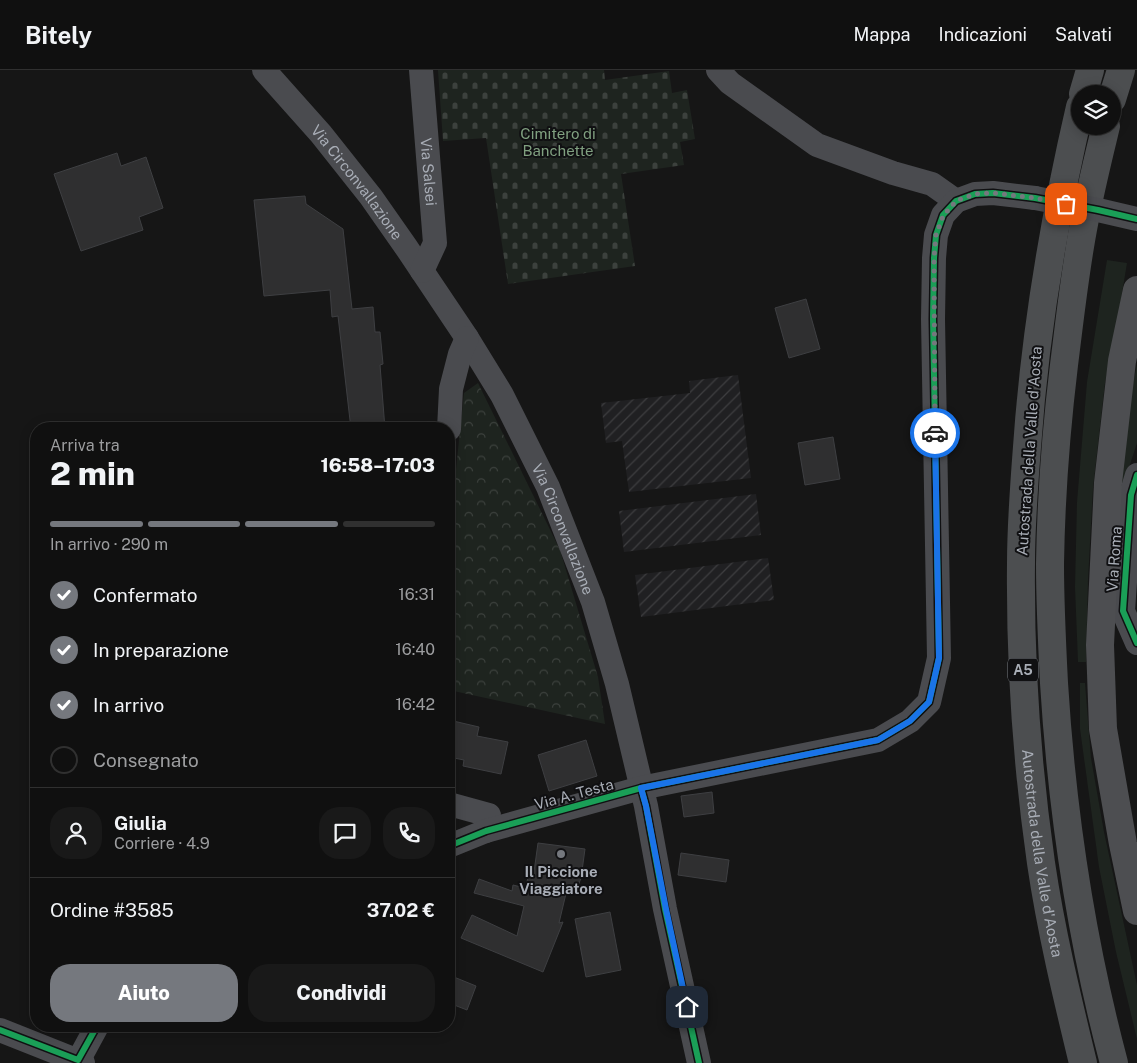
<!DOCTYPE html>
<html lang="it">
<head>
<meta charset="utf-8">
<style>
  body { margin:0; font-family:"Public Sans",sans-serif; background:#191919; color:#f1f3f6; height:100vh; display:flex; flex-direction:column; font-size:19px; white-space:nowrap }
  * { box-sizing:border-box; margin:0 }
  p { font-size:16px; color:#9c9d9f }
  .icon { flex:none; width:28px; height:28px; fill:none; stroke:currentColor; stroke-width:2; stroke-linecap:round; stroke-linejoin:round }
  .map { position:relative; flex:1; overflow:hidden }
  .details { position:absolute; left:30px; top:352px; width:425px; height:610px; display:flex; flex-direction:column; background:#101010; border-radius:20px; box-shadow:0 2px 12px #0003,0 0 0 1px #303030 }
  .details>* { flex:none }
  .tools { position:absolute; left:1071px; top:15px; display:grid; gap:10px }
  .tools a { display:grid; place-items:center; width:50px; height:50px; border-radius:50%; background:#101010; box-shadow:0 2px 12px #0003,0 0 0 1px #303030; font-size:25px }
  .pin { position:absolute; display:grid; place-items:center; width:42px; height:42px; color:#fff; margin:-21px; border-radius:10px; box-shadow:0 2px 8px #0006 }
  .courier { position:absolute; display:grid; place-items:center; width:50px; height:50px; margin:-25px; border:4px solid #1a73e8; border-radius:50%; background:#fff; color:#222; box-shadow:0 1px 6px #0007 }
  .summary em { font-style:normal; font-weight:800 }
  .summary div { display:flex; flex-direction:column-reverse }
  .summary { display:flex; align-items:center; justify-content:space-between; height:85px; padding:0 20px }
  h1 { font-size:32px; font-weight:800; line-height:38px }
  .bar { display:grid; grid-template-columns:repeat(4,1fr); gap:8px 5px; align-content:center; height:60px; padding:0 20px }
  .bar i { height:6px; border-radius:4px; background:#303030 }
  .bar .active { background:#75787e }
  .bar p { grid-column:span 4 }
  .line { display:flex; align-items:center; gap:12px; padding:0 20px; border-top:1px solid #303030 }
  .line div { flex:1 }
  .round { display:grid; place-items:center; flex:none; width:52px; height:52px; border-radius:20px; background:#191919 }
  ol { padding:0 20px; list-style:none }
  li { display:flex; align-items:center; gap:15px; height:55px }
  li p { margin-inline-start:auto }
  li .icon { padding:5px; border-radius:50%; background:#75787e; color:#fff; stroke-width:4 }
  li:last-child { color:#9c9d9f }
  li i { width:28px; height:28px; border:2px solid #303030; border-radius:50% }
  .primary-button { display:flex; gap:10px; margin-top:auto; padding:10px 20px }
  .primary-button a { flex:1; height:58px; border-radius:20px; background:#75787e; color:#fff; font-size:20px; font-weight:800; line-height:58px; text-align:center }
  .primary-button a+a { background:#191919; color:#f1f3f6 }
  header { display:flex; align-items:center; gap:30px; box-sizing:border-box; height:70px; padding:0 25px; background:#101010; border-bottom:1px solid #303030 }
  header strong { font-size:24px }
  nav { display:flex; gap:28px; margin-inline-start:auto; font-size:18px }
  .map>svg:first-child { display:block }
  .industrial { fill:url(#industrial-furrows) }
  .green { fill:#1e241f }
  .forest { fill:url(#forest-crowns) }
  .cemetery { fill:url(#cemetery-stones) }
  .building { fill:#2f2f30; stroke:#3e3f42 }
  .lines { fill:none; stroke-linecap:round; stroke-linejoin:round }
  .minor { stroke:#4a4b4f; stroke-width:24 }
  .major { stroke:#4d4e51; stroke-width:28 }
  .highway { stroke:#4c4e50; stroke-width:28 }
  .minor-bridge { stroke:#4a4b4f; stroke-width:24 }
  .cycleway-casing { stroke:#101012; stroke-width:9 }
  .cycleway { stroke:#1a9f57; stroke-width:6 }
  .done { stroke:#75787e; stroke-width:5; stroke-dasharray:0 9 }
  .route { stroke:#1a73e8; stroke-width:6 }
  .poi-dot { fill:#75787e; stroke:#101012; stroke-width:2 }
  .labels { text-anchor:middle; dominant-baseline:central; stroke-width:4; stroke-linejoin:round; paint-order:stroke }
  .shield { fill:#101012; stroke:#7a7e85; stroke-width:1 }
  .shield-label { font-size:14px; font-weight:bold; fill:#a8adb6 }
  .park-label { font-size:15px; fill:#80a080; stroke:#101012 }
  .street-label { font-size:15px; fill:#a8adb6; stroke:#101012 }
  .poi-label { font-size:15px; font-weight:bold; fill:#a8adb6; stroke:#101012 }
</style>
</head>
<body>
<header>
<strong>Bitely</strong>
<nav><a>Mappa</a><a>Indicazioni</a><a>Salvati</a></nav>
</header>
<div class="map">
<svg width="1137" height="993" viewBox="0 0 1137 993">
  <defs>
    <pattern id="industrial-furrows" width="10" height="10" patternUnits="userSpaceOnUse" patternTransform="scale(1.25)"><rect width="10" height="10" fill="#202022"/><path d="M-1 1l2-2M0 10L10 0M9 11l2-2" fill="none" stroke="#3e3e40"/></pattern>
    <pattern id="forest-crowns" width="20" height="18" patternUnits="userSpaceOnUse" patternTransform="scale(1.25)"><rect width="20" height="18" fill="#1e241f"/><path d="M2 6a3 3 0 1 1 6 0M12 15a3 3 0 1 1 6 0" fill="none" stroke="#3c413d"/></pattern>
    <pattern id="cemetery-stones" width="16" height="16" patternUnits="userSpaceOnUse" patternTransform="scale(1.25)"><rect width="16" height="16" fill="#1e241f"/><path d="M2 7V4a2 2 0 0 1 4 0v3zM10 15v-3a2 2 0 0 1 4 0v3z" fill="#3c413d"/></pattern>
  </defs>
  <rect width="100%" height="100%" fill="#161616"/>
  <g class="industrial">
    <path d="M 738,305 L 751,408 L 629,422 L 622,371 L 606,373 L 601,333 L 690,323 L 689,311 Z"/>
    <path d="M 756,424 L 761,465 L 624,482 L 619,441 Z"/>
    <path d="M 768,488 L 774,530 L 641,547 L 635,505 Z"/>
  </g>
  <g class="green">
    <path d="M 1107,190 L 1127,193 L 1119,241 L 1105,313 L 1093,418 L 1088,510 L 1086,592 L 1078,592 L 1075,517 L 1077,432 L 1087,312 Z"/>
    <path d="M 1137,295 L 1137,373 L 1121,422 L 1125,348 Z"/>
    <path d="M 1080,613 L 1085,613 L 1091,688 L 1104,762 L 1137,915 L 1137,969 L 1116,882 L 1099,797 L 1080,659 Z"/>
  </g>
  <path class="forest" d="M 478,313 L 560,480 L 598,607 L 605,654 L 449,620 L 449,466 L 464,323 Z"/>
  <path class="cemetery" d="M 438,0 L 604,0 L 605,10 L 669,1 L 672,23 L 687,20 L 695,69 L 680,72 L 684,95 L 621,104 L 635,196 L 508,214 L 486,68 L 443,71 Z"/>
  <g class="building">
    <path d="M 117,83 L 121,96 L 146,87 L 163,138 L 139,147 L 143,160 L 81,181 L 54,104 Z"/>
    <path d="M 305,126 L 306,134 L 343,159 L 352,239 L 373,237 L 375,262 L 380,262 L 383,294 L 380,295 L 385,359 L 351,359 L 338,246 L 332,247 L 330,220 L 264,226 L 254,130 Z"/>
    <path d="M 806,229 L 820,279 L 789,288 L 775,238 Z"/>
    <path d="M 833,367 L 840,409 L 805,415 L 798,373 Z"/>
    <path d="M 449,650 L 479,657 L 477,666 L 508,672 L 501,704 L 463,696 L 464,690 L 449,687 Z"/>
    <path d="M 586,670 L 597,706 L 549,721 L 538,685 Z"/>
    <path d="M 712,722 L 714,743 L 684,747 L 681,726 Z"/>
    <path d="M 538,773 L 585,779 L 581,808 L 578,816 L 568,815 L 559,853 L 563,852 L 543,902 L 461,868 L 472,845 L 517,866 L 524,836 L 474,823 L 479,809 L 512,821 L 513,815 L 525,818 L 528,808 L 533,809 Z"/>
    <path d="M 681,783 L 729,790 L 726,812 L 678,805 Z"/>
    <path d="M 610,842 L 621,900 L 586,907 L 575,849 Z"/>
    <path d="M 449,905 L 476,916 L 467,940 L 449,933 Z"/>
  </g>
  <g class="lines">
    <g class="minor">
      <path id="s1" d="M 264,0 L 321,64 L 371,127 L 406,177 L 467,268 L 502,325 L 548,417 L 593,532 L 617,614 L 646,736 L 665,839 L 699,993"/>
      <path id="s2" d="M 421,0 L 435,173 L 422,201"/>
      <path d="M 718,0 L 730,13 L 817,75 L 893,103 L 932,114 L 956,131"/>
      <path d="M 449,359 L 451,319 L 460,284 L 467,268"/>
      <path d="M 1137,405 L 1131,425 L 1123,541 L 1137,573"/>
      <path d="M 449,734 L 489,745 L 486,761"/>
      <path d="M 449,776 L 486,761 L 641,718 L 878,670 L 910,651 L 929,632 L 939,588 L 933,249 L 934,188 L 936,165 L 943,145 L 956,131 L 975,124 L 993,123 L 1035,128"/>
      <path d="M 0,960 L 83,993"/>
      <path d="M 77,993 L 97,956"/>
    </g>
    <path class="major" d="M 1137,220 L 1122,291 L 1108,413 L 1100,575 L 1103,659 L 1123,774 L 1137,841"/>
    <g class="highway">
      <path d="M 1083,24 L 1090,0"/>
      <path d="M 1112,29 L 1121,0"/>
      <path id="s3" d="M 1080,37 C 1054,149 1035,262 1027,377 C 1024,416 1021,454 1021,493 C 1020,593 1027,695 1041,793 C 1051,861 1067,927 1083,993"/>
      <path d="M 1106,56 C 1098,89 1090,121 1084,154 C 1075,200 1070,248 1064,295 C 1056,361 1051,428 1050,494 C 1050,534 1052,574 1054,613 C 1062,742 1081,869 1114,993"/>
    </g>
    <path class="minor-bridge" d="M 1035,128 L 1098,140 L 1137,149"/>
    <g class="cycleway-casing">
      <g id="cycleway">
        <path d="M 1137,405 L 1131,425 L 1123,541 L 1137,573"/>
        <path d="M 641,718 L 646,736 L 665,839 L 699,993"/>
        <path d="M 449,776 L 486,761 L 641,718 L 878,670 L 910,651 L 929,632 L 939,588 L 933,249 L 934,188 L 936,165 L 943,145 L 956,131 L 975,124 L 993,123 L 1035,128 L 1098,140 L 1137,149"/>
        <path d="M 0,960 L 78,990 L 97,956"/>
      </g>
    </g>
    <use href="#cycleway" class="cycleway"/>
  </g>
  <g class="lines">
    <path class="done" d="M 935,363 L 934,188 L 936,165 L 943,146 L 956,131 L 975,124 L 993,123 L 1035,128 L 1066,134"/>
    <path class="route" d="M 687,937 L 666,839 L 646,736 L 641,718 L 878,670 L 910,651 L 929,632 L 939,588 L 935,363"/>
  </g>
  <circle class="poi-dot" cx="561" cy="784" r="5"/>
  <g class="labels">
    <rect class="shield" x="1008" y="588.5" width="30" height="23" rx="4"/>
    <g class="shield-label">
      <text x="1023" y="600">A5</text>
    </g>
    <g class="park-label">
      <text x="558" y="63">Cimitero di<tspan x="558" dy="17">Banchette</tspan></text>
    </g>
    <g class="street-label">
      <text stroke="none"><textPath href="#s2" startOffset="102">Via Salsei</textPath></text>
      <text stroke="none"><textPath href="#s1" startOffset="146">Via Circonvallazione</textPath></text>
      <text transform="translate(1029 381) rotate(-86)">Autostrada della Valle d'Aosta</text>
      <text stroke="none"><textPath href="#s1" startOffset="551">Via Circonvallazione</textPath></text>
      <text transform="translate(1114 489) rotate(-86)">Via Roma</text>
      <text transform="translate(574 724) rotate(-15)">Via A. Testa</text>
      <text stroke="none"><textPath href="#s3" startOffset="752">Autostrada della Valle d'Aosta</textPath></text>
    </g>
    <g class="poi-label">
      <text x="561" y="801">Il Piccione<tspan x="561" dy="17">Viaggiatore</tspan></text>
    </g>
  </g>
</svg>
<div class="tools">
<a><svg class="icon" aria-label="layers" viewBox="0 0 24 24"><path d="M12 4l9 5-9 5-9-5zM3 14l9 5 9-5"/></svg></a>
</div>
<div class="pin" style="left:1066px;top:134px;background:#ea580c"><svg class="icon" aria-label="bag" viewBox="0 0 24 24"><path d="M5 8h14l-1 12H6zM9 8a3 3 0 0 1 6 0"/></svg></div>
<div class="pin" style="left:687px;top:937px;background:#1f2937"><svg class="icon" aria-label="home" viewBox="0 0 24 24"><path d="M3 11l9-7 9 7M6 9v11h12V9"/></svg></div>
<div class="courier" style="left:935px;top:363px"><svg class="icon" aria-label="car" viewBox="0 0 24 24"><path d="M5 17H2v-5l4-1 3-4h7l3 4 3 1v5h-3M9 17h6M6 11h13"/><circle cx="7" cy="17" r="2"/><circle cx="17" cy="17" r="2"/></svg></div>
<section class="details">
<div class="summary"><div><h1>2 min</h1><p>Arriva tra</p></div><em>16:58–17:03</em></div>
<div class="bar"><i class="active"></i><i class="active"></i><i class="active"></i><i></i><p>In arrivo · 290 m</p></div>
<ol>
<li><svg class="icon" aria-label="check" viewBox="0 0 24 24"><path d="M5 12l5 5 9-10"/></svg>Confermato<p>16:31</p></li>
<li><svg class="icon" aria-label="check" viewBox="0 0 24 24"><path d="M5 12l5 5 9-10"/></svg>In preparazione<p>16:40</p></li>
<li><svg class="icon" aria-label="check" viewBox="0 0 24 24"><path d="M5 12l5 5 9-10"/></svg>In arrivo<p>16:42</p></li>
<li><i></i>Consegnato</li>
</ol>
<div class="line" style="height:90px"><a class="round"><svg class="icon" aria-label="person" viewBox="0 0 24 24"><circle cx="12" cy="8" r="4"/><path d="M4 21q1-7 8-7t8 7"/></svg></a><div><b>Giulia</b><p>Corriere · 4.9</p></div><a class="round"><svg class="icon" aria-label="chat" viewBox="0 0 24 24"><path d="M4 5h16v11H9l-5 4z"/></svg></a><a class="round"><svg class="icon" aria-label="phone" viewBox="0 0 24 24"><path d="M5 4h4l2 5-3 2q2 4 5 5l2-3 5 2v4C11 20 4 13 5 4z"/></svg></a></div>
<div class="line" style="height:65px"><div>Ordine #3585</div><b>37.02 €</b></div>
<div class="primary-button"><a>Aiuto</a><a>Condividi</a></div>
</section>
</div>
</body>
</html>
